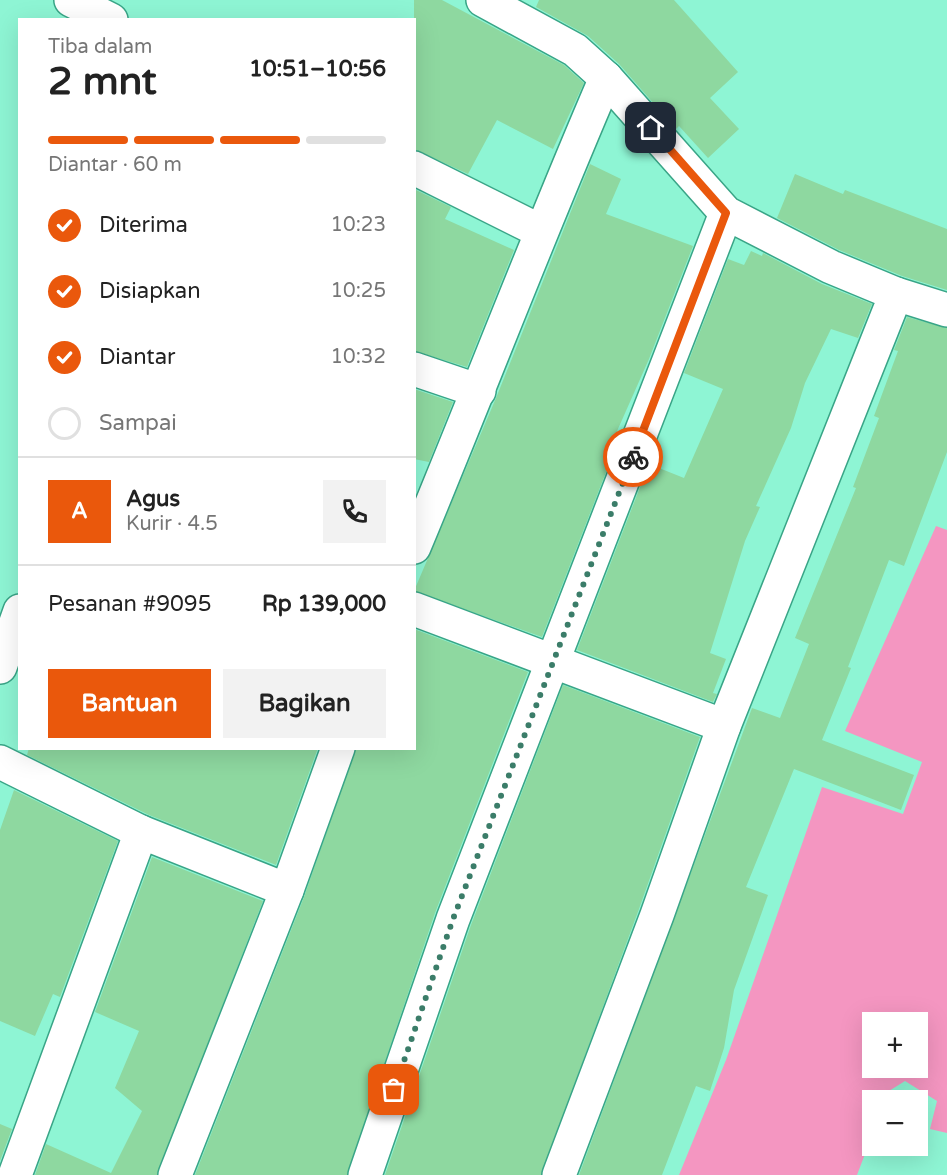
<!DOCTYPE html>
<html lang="id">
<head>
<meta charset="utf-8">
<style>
  body { margin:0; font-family:"Varela Round",sans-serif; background:#f2f2f2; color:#222; height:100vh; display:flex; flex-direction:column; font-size:22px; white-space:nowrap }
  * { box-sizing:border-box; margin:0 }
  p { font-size:20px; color:#767676 }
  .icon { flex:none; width:33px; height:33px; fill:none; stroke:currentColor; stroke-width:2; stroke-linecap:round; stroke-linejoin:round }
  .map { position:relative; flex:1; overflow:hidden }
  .details { position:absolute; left:18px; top:18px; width:398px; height:732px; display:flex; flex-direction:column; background:#fff; border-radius:0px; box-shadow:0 6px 24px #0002 }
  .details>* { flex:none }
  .buttons { position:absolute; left:862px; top:1012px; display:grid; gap:12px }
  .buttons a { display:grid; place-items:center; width:66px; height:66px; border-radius:0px; background:#fff; box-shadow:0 6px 24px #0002; font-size:30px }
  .pin { position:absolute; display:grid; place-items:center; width:51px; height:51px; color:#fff; margin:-26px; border-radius:12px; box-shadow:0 3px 9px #0006 }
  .courier { position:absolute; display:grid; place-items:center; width:60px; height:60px; margin:-30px; border:4px solid #ea580c; border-radius:50%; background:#fff; color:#222; box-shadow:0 2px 8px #0007 }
  .overview em { font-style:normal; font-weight:700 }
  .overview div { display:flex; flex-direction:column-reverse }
  .overview { display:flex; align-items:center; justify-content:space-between; height:102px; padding:0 30px }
  h1 { font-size:39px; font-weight:700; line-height:45px }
  .bar { display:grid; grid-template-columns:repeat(4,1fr); gap:9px 6px; align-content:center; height:72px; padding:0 30px }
  .bar i { height:8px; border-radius:4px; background:#e0e0e0 }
  .bar .selected { background:#ea580c }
  .bar p { grid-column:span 4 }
  .line { display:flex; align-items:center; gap:15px; padding:0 30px; border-top:2px solid #e0e0e0 }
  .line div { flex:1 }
  .round { display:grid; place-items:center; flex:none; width:63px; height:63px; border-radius:0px; background:#f2f2f2 }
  ol { padding:0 30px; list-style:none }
  li { display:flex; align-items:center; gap:18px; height:66px }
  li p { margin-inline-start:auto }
  li .icon { padding:6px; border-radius:50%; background:#ea580c; color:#fff; stroke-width:4 }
  li:last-child { color:#767676 }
  li i { width:33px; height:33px; border:3px solid #e0e0e0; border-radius:50% }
  .action { display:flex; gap:12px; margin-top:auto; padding:12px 30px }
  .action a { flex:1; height:69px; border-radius:0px; background:#ea580c; color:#fff; font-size:24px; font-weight:700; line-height:69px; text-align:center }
  .action a+a { background:#f2f2f2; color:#222 }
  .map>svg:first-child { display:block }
  .green { fill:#f496c1; fill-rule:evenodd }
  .building { fill:#8ed8a0 }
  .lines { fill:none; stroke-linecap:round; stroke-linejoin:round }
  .street-casing { stroke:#39a587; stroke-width:36 }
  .street { stroke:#fff; stroke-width:33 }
  .done { stroke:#3b7d69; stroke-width:6; stroke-dasharray:0 10.8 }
  .route { stroke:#ea580c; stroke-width:8 }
</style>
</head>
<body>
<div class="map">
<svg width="947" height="1175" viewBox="0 0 947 1175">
  <rect width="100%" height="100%" fill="#8ef5d4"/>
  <path class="green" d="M 936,526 L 947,530 L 947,1133 L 930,1129 L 937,1101 L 905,1081 L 873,1101 L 873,1133 L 857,1175 L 679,1175 L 726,1060 L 822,787 L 903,814 L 922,762 L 845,731 ZM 873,1023 L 918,1023 L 918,1068 L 873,1068 Z"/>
  <g class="building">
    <path d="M 414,0 L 442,0 L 564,65 L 584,83 L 553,149 L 497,120 L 468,174 L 414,149 Z"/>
    <path d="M 539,0 L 674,0 L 738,72 L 710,98 L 739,129 L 708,158 L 679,126 L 676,129 L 619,64 L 588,36 L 536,7 Z"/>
    <path d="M 590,164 L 621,179 L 606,214 L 693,246 L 649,359 L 610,447 L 615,449 L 542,637 L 414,591 L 496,398 Z"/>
    <path d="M 795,174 L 843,194 L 845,190 L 947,229 L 947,290 L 902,276 L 839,250 L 777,218 Z"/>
    <path d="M 414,189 L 451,207 L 445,219 L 514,250 L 467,367 L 414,351 Z"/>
    <path d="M 751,251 L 762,256 L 763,253 L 822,284 L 872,304 L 858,338 L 831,329 L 805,383 L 791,428 L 756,506 L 760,507 L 745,541 L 710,653 L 726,659 L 713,693 L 717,694 L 713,702 L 577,650 L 649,464 L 684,478 L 723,389 L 684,373 L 728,259 L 744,265 Z"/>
    <path d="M 907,317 L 947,328 L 947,452 L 904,566 L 889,560 L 848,667 L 851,668 L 822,740 L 914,775 L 901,810 L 794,769 L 746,887 L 768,895 L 734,990 L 724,1048 L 710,1091 L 696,1086 L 662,1175 L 579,1175 L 752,708 L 780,718 L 809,644 L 795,638 L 856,488 L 853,487 L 879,418 L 874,416 L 898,351 L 894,350 Z"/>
    <path d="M 414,389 L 453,402 L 429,462 L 414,459 Z"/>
    <path d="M 414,629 L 528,672 L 435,913 L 347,1175 L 195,1175 L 304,897 L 356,748 L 414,748 Z"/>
    <path d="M 563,685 L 700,737 L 639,909 L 541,1175 L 385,1175 L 471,925 Z"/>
    <path d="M 29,748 L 318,748 L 276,865 L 149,815 L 27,755 Z"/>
    <path d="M 14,790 L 118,841 L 60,997 L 53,994 L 35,1036 L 0,1021 L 0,830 Z"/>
    <path d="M 152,857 L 263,901 L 157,1175 L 35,1175 L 46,1144 L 111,1173 L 142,1111 L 115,1088 L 139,1031 L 95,1012 Z"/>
    <path d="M 0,1124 L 12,1129 L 0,1161 Z"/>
  </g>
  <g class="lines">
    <g class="street-casing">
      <g id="street">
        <path d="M 71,0 L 111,20"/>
        <path d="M 483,0 L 575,50 L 606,78 L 726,213 L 831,267 L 896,294 L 724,726 L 657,915 L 559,1175"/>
        <path d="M 414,168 L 540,231"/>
        <path d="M 896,294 L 947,310"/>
        <path d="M 414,369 L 479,391"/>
        <path d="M 414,547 C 479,391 539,233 606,78"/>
        <path d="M 414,609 L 724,726"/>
        <path d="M 0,667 L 20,611"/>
        <path d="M 0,762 L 141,832 L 287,890"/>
        <path d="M 15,1175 L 141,832"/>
        <path d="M 175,1175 L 287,890 L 338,748"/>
        <path d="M 365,1175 L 453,919 L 726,213"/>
      </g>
    </g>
    <use href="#street" class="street"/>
  </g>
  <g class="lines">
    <path class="done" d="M 394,1090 L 453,919 L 633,457"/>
    <path class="route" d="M 633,457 L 726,213 L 651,128"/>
  </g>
</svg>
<div class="buttons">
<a>+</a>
<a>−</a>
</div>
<div class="pin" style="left:394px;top:1090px;background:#ea580c"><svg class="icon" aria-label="bag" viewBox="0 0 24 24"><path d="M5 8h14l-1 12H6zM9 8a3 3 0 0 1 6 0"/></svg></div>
<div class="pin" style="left:651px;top:128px;background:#1f2937"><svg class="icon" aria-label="home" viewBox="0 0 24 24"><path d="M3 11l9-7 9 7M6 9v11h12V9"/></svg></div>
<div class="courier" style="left:633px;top:457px"><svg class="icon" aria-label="bike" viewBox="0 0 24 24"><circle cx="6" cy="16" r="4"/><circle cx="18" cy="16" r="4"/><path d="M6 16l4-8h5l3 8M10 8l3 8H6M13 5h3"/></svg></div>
<section class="details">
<div class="overview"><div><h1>2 mnt</h1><p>Tiba dalam</p></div><em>10:51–10:56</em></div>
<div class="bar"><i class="selected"></i><i class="selected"></i><i class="selected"></i><i></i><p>Diantar · 60 m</p></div>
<ol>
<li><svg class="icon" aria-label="check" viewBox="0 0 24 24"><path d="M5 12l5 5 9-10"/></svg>Diterima<p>10:23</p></li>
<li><svg class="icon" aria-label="check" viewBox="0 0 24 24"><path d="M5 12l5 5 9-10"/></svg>Disiapkan<p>10:25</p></li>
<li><svg class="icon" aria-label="check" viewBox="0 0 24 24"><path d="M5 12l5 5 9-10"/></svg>Diantar<p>10:32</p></li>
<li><i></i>Sampai</li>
</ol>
<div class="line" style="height:108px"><b class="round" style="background:#ea580c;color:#fff">A</b><div><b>Agus</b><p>Kurir · 4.5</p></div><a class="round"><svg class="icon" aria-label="phone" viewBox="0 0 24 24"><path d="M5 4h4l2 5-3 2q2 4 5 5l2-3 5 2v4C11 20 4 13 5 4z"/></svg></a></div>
<div class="line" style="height:78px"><div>Pesanan #9095</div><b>Rp 139,000</b></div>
<div class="action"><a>Bantuan</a><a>Bagikan</a></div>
</section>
</div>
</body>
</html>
